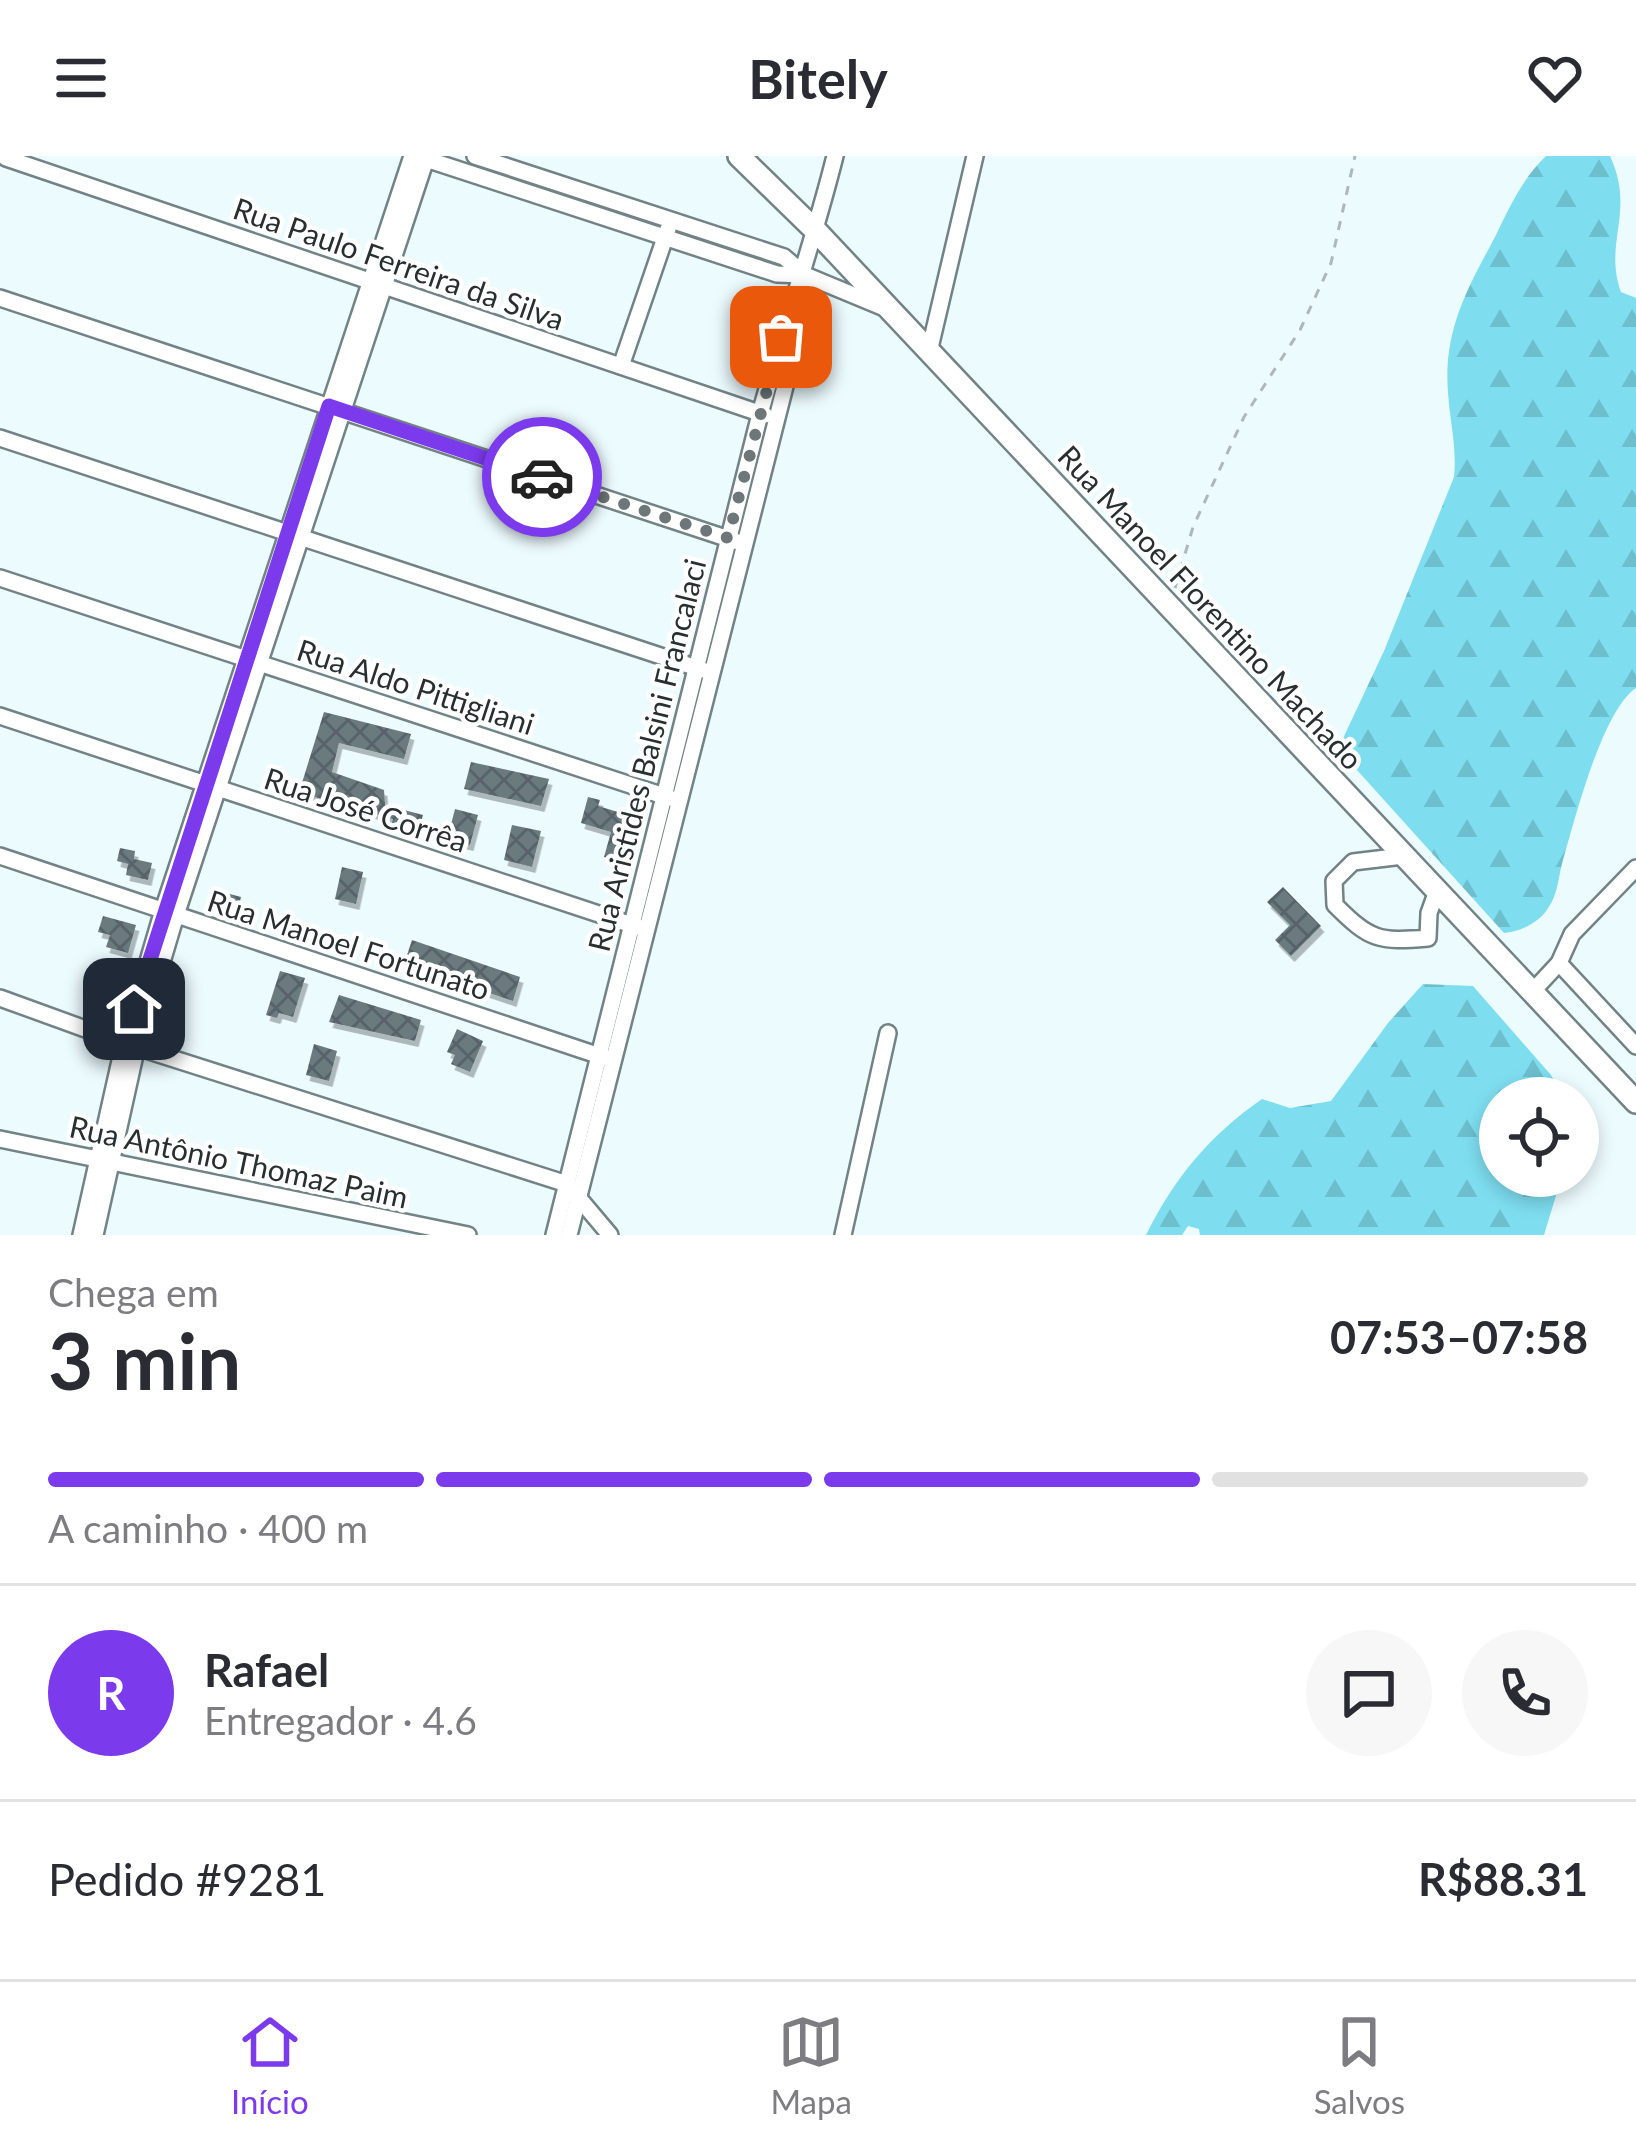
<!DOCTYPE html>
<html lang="pt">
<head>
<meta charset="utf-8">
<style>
  body { margin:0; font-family:Lato,sans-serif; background:#f7f7f7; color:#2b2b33; height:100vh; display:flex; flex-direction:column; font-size:45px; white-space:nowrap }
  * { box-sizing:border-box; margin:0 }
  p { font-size:39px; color:#7c7c81 }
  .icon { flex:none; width:66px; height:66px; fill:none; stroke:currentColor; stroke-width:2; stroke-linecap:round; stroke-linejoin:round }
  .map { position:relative; height:1079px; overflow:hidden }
  .details { display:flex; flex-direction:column; background:#fff; flex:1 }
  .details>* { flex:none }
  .controls { position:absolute; left:1479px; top:921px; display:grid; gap:24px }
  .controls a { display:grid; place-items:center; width:120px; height:120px; border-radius:50%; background:#fff; box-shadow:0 6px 18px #0003; font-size:60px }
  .pin { position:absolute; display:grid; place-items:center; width:102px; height:102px; color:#fff; margin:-51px; border-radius:24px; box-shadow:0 6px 18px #0006 }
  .courier { position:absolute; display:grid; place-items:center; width:120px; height:120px; margin:-60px; border:9px solid #7c3aed; border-radius:50%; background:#fff; color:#222; box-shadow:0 3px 15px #0007 }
  .headline em { font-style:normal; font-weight:700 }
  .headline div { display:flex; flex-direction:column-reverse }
  .headline { display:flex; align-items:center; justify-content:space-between; height:204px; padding:0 48px }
  h1 { font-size:78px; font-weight:700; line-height:90px }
  .bar { display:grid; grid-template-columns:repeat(4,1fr); gap:18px 12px; align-content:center; height:144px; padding:0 48px }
  .bar i { height:15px; border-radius:9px; background:#e1e1e2 }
  .bar .current { background:#7c3aed }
  .bar p { grid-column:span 4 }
  .line { display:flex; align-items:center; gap:30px; padding:0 48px; border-top:3px solid #e1e1e2 }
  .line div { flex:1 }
  .round { display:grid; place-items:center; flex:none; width:126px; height:126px; border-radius:63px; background:#f7f7f7 }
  header { display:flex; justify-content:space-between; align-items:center; height:156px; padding:0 48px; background:#fff; font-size:54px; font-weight:700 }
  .tab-bar { display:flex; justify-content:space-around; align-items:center; height:168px; border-top:3px solid #e1e1e2; background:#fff; font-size:33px; color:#7c7c81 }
  .tab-bar a { display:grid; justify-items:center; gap:6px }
  .tab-bar .current { color:#7c3aed }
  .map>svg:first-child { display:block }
  .forest { fill:url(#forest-firs) }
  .building { fill:url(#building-cross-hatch); filter:url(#shadow) }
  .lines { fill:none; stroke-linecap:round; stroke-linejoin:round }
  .minor-casing { stroke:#728386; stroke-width:20 }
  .major-casing { stroke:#728386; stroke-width:26 }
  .path { stroke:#acb8ba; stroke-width:3; stroke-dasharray:9 9; stroke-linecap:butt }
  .minor { stroke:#fff; stroke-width:15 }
  .major { stroke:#fff; stroke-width:21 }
  .done { stroke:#6d7678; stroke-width:12; stroke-dasharray:0 21.6 }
  .route { stroke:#7c3aed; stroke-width:15 }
  .labels { text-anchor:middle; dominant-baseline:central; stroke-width:9; stroke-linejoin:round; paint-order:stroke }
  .street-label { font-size:30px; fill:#282f30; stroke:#fff }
</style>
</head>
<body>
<header><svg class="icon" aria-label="menu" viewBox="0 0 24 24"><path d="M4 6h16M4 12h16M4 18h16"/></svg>Bitely<svg class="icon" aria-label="heart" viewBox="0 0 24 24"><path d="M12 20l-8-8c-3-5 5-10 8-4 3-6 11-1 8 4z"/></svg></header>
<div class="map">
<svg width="1636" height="1079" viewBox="0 0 1636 1079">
  <defs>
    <pattern id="forest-firs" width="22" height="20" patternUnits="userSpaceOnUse" patternTransform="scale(3)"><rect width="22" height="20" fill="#7edef0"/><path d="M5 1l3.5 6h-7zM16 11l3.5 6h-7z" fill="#6dbfce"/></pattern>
    <pattern id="building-cross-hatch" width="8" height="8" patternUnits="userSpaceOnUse" patternTransform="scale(3)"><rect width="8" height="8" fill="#6a7a7d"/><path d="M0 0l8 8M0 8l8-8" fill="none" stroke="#576467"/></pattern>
    <filter id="shadow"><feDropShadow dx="3.5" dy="6" stdDeviation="0" flood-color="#0004"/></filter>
  </defs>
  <rect width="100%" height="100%" fill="#ecfbfe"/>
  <g class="forest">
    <path d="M 1546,0 L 1610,0 C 1636,56 1603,86 1621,136 L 1636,142 L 1636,532 C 1602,555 1575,663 1563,704 C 1559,717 1558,737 1550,749 C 1541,766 1522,775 1504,777 L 1338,593 L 1384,495 L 1454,321 C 1457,292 1450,266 1448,237 C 1443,173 1468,132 1496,79 C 1510,50 1523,22 1546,0 Z"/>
    <path d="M 1423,828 L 1473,830 L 1551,919 L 1563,942 L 1500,942 L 1500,1020 L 1562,1020 L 1544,1079 L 1200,1079 L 1199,1073 L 1188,1070 L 1182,1079 L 1146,1079 C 1175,1021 1209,980 1262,943 L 1290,952 L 1331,945 L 1388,867 Z"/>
  </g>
  <g class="building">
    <path d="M 324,556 L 411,578 L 404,603 L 339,587 L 332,616 L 384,634 L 385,649 L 423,659 L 418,677 L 391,670 L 393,663 L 308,639 L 310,633 L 301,630 Z"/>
    <path d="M 471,606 L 549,623 L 541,650 L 464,633 Z"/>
    <path d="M 588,641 L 600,644 L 598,650 L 628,659 L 620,688 L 629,690 L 624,707 L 604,701 L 611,676 L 581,667 Z"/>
    <path d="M 455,653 L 478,659 L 470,689 L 447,684 Z"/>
    <path d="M 512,669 L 541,675 L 532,711 L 504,704 Z"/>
    <path d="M 120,692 L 135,695 L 134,703 L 152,707 L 148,724 L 126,719 L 128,708 L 117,705 Z"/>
    <path d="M 342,711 L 363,716 L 356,748 L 335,743 Z"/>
    <path d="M 1283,731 L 1321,770 L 1291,800 L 1275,784 L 1290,769 L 1267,746 Z"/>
    <path d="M 215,734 L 241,741 L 237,757 L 211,750 Z"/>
    <path d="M 103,760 L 136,769 L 128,797 L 106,791 L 110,779 L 98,776 Z"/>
    <path d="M 412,784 L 520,821 L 513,845 L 404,808 Z"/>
    <path d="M 280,815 L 305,822 L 293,861 L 279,857 L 277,862 L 266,859 Z"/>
    <path d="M 339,839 L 421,864 L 415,885 L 329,866 Z"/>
    <path d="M 457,873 L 483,885 L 470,916 L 451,908 L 455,899 L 447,896 Z"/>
    <path d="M 314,888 L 337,895 L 329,925 L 306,919 Z"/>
  </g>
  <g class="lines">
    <g class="minor-casing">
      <g id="minor">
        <path d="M 475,0 L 784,101 L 805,119"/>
        <path d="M 420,1 L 777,118 L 805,119 L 887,153"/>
        <path d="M 6,2 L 765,259"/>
        <path d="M 0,142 L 738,386"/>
        <path d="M 929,196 L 975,0"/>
        <path d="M 621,210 L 668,73"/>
        <path d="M 0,282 L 703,514"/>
        <path d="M 0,422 L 670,642"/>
        <path d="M 0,560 L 641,772"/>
        <path d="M 0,700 L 606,902"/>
        <path d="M 1403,700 L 1353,706 L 1334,725 L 1335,749 C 1370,784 1378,786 1428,782 L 1429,757 L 1437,735"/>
        <path d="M 1559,807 L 1636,890"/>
        <path d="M 1532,836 L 1559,807 L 1572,778 L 1636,712"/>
        <path d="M 0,842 L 124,887 L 567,1028 L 610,1079"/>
        <path d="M 0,983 L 468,1079"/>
        <path d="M 81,1079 L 124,887 L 163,754 L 412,0"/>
        <path d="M 95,1079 L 137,890 L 176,759 L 427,0"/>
        <path d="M 554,1079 L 760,258 C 784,170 813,88 835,0"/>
        <path d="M 569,1079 L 806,148 L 805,122"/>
        <path d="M 843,1079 L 888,877"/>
      </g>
    </g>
    <g class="major-casing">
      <path id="major" d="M 739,0 L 816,75 L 1636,946"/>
    </g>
    <path class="path" d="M 1175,432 L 1193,371 L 1244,261 L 1300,174 L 1331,107 L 1355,0"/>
    <use href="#minor" class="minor"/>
    <use href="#major" class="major"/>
  </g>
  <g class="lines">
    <path class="done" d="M 542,321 L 728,382 L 781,181"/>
    <path class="route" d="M 134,853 L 329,250 L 542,321"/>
  </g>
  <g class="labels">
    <g class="street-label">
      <text transform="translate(399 107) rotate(19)">Rua Paulo Ferreira da Silva</text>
      <text transform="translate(1211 451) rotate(47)">Rua Manoel Florentino Machado</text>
      <text transform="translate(416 530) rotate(18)">Rua Aldo Pittigliani</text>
      <text transform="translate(646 599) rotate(-76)">Rua Aristides Balsini Francalaci</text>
      <text transform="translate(366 653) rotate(18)">Rua José Corrêa</text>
      <text transform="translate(349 788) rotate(18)">Rua Manoel Fortunato</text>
      <text transform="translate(239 1005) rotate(12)">Rua Antônio Thomaz Paim</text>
    </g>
  </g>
</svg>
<div class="controls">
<a><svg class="icon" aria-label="locate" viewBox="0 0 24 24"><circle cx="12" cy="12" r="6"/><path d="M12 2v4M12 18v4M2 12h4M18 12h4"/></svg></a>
</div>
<div class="pin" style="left:781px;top:181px;background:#ea580c"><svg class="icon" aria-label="bag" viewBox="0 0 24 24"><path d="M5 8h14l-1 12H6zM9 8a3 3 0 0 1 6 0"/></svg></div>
<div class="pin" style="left:134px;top:853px;background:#1f2937"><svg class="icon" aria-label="home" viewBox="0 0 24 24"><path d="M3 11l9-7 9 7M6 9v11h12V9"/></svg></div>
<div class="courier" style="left:542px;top:321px"><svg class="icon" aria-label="car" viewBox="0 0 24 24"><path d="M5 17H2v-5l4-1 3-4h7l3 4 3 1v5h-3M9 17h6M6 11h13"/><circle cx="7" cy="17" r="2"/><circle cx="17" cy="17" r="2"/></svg></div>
</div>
<section class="details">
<div class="headline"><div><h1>3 min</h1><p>Chega em</p></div><em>07:53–07:58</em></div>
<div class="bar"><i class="current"></i><i class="current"></i><i class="current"></i><i></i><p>A caminho · 400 m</p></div>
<div class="line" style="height:216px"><b class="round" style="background:#7c3aed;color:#fff">R</b><div><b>Rafael</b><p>Entregador · 4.6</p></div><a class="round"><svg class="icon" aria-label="chat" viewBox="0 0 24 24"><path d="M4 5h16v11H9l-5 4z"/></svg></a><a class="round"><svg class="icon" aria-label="phone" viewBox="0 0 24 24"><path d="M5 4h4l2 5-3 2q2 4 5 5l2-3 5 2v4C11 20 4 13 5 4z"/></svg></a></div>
<div class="line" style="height:156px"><div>Pedido #9281</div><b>R$88.31</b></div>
</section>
<nav class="tab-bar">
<a class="current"><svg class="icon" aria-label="home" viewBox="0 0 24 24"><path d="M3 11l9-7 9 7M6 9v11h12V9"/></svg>Início</a>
<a><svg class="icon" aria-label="map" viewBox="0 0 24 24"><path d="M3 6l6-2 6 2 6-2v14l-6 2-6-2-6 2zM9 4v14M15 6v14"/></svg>Mapa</a>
<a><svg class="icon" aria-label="saved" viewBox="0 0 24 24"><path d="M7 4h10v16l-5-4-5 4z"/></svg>Salvos</a>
</nav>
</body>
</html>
